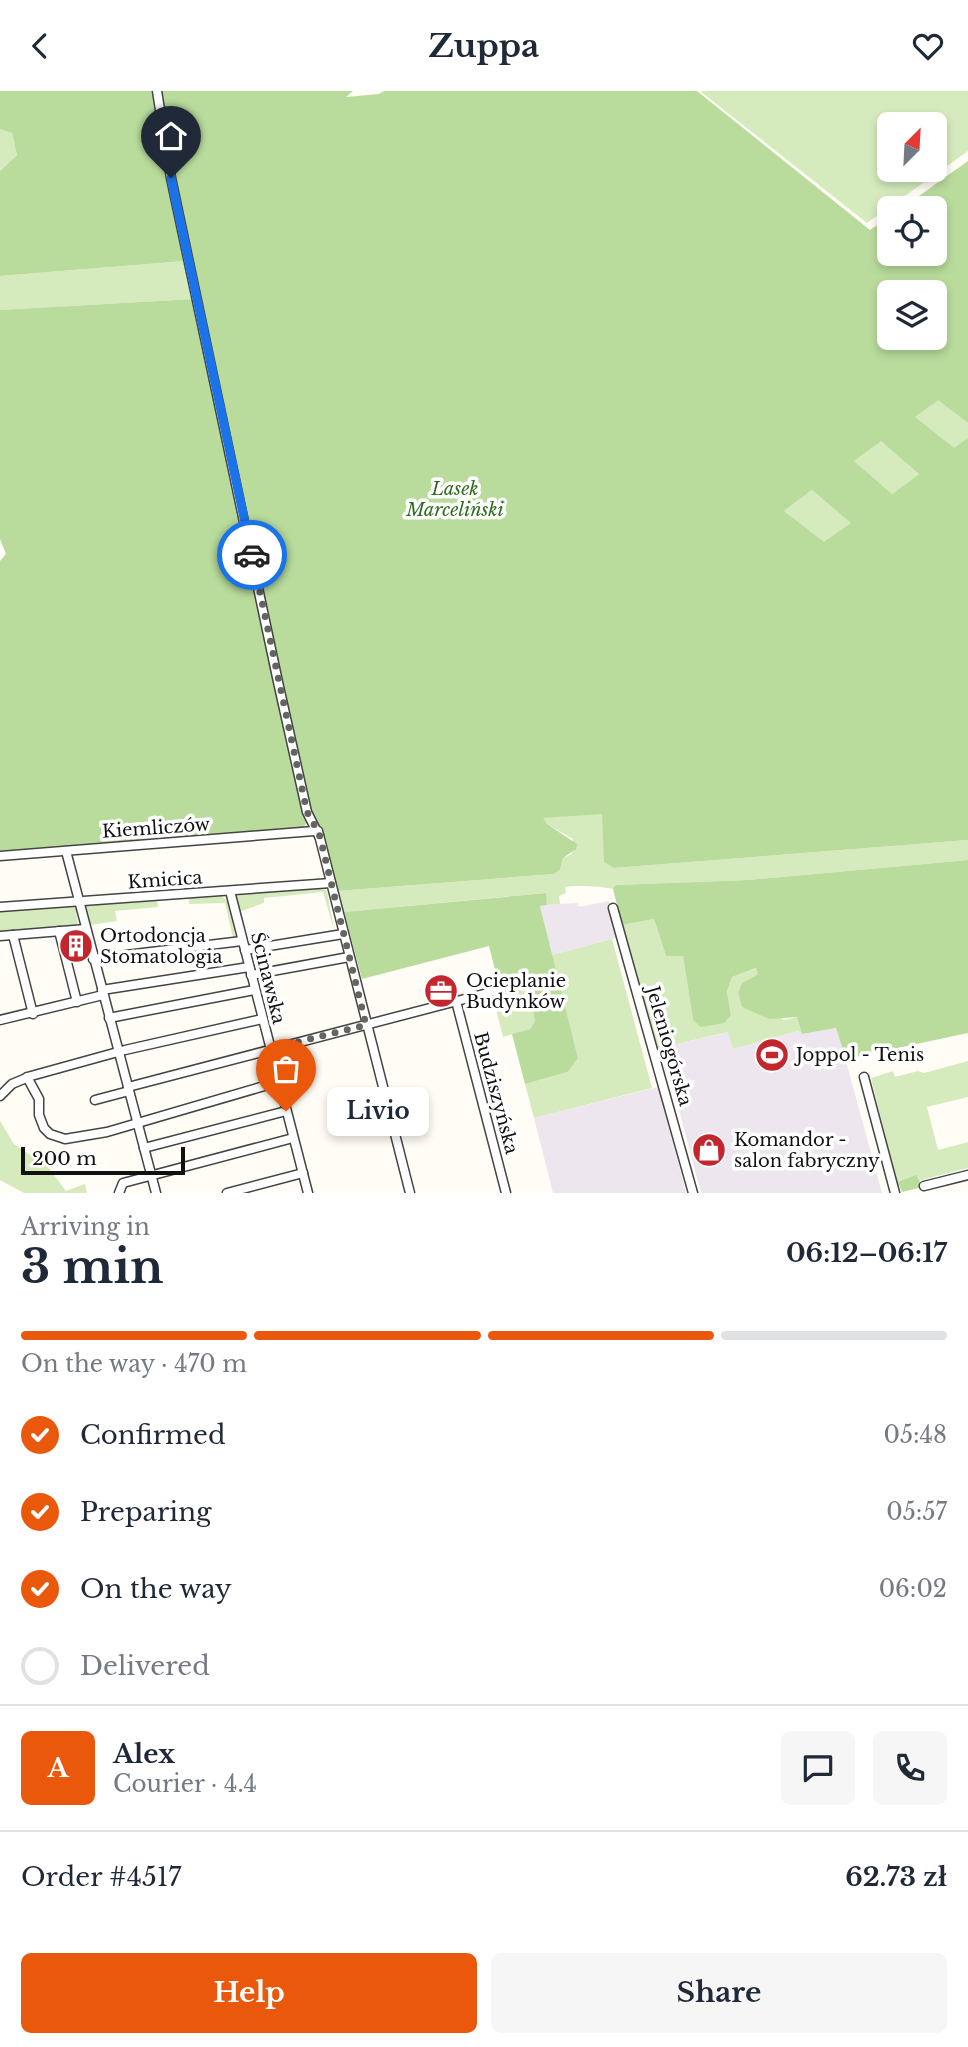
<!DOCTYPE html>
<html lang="en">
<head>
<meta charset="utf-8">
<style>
  body { margin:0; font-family:"Libre Baskerville",serif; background:#f6f6f7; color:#1f2937; height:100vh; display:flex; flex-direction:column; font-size:26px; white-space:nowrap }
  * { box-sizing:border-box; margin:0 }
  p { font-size:23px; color:#747a83 }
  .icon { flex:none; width:38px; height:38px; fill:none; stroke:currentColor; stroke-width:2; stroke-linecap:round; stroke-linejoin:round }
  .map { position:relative; height:1102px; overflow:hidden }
  .sheet { display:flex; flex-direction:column; background:#fff; flex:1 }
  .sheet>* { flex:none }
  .needle { width:46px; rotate:24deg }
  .buttons { position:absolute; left:877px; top:21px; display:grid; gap:14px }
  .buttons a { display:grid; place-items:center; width:70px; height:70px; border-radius:10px; background:#fff; box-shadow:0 4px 10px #0003; font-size:35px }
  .scale { position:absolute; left:21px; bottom:18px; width:164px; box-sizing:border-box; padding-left:7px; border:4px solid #111; border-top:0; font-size:19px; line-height:24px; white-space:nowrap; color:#111; -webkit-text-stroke:5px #fff; paint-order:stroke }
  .pin { position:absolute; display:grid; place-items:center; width:60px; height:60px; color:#fff; margin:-72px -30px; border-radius:50% 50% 50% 0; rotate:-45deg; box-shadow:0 0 7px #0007 }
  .pin .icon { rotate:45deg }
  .courier { position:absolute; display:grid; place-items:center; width:70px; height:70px; margin:-35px; border:5px solid #1a73e8; border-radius:50%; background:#fff; color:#222; box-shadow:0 2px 9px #0007 }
  .bubble { position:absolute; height:49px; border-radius:10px; background:#fff; box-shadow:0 4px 10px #0003; font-size:23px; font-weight:700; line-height:49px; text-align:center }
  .head em { font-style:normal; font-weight:700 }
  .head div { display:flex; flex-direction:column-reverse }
  .head { display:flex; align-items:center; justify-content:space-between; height:119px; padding:0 21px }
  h1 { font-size:46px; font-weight:700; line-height:52px }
  .bar { display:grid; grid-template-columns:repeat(4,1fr); gap:10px 7px; align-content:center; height:84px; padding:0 21px }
  .bar i { height:9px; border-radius:5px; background:#e0e1e3 }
  .bar .on { background:#ea580c }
  .bar p { grid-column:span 4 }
  .line { display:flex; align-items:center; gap:18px; padding:0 21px; border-top:2px solid #e0e1e3 }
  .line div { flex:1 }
  .round { display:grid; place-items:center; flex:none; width:74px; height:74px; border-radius:10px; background:#f6f6f7 }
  ol { padding:0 21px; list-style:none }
  li { display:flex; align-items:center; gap:21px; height:77px }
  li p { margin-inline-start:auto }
  li .icon { padding:7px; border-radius:50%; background:#ea580c; color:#fff; stroke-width:4 }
  li:last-child { color:#747a83 }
  li i { width:38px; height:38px; border:4px solid #e0e1e3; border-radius:50% }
  .action { display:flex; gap:14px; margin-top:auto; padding:14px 21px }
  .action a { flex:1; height:80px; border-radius:10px; background:#ea580c; color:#fff; font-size:28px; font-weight:700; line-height:80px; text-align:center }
  .action a+a { background:#f6f6f7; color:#1f2937 }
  header { display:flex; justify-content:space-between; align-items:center; height:91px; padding:0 21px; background:#fff; font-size:32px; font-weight:700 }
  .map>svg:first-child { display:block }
  .industrial { fill:#eee6ef }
  .green { fill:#d5ebbd; fill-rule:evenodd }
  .forest { fill:#b9dc9c; fill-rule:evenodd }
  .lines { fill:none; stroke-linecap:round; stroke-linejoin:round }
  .minor-casing { stroke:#444; stroke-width:11 }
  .minor { stroke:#fff; stroke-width:8 }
  .done { stroke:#646461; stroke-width:7; stroke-dasharray:0 12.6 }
  .route { stroke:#1a73e8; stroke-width:9 }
  .labels { text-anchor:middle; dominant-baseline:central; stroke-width:7; stroke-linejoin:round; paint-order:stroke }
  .park-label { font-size:18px; font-style:italic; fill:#2f6b1f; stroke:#fff }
  .street-label { font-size:18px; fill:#111; stroke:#fff }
  .poi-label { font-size:18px; fill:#111; stroke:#fff; text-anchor:start }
</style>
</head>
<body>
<header><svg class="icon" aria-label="back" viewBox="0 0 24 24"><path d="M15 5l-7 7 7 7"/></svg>Zuppa<svg class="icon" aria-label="heart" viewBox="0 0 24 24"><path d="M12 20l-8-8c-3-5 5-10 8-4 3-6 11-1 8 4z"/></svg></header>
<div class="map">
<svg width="968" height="1102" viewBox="0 0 968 1102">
  <rect width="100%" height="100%" fill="#fffdf5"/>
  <g class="industrial">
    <path d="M 609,810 L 619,846 L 552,864 L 540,814 L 578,812 L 579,816 Z"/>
    <path d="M 837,937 L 882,1102 L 701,1102 L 674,1000 L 695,994 L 694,989 L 673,995 L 664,956 L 729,941 L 733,958 L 798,940 L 802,943 Z"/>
    <path d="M 658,996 L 686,1102 L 553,1102 L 534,1027 Z"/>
  </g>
  <g class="green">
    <path d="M 700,0 L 968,0 L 968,60 L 867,132 ZM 889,33 L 934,33 L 934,79 L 889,79 Z"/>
    <path d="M 0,38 L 12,42 L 17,64 L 0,80 Z"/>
    <path d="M 186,170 L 193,208 L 0,219 L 0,185 Z"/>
    <path d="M 938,308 L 968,332 L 968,347 L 954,358 L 914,326 Z"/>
    <path d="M 881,349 L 919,383 L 892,403 L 853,370 Z"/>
    <path d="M 812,399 L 852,432 L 824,452 L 784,420 Z"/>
    <path d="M 602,722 L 614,777 L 968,749 L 968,769 L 748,789 L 616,794 L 613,798 C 601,795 576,794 565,796 L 566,802 L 559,805 L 560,813 L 547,814 L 545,802 L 344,821 L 338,800 L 554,783 L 560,779 L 563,767 L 572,763 L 573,748 L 547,733 L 542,727 Z"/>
    <path d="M 323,796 L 327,800 L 334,839 L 323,801 L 264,807 L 264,812 L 239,821 L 236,808 L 239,802 Z"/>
    <path d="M 221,804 L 227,810 L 236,847 L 233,847 L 225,812 L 189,813 L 189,806 Z"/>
    <path d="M 157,808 L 158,816 L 115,820 L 117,830 L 90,834 L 93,854 L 86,814 Z"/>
    <path d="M 72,814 L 76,818 L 78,835 L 0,843 L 0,818 Z"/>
    <path d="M 654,828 L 666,865 L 683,864 L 693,929 L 731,924 L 727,900 L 732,886 L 757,877 L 758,883 L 742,892 L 738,900 L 784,929 L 797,926 L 802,943 L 798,940 L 733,958 L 728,941 L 655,958 L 622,834 Z"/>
    <path d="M 612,848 L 652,997 L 534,1027 L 525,993 L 568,981 L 578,967 L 552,864 Z"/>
    <path d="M 527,892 L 535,930 L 530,938 L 503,946 L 493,906 L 501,904 L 500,898 Z"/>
    <path d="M 968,970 L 968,1006 L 927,1016 L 938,1059 L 968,1051 L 968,1077 L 898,1095 L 871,987 L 893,980 L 895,986 L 918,980 L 924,982 Z"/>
    <path d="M 0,1030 L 14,1053 L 48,1076 L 66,1100 L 85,1093 L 87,1102 L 24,1102 L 0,1089 Z"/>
  </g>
  <g class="forest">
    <path d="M 0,0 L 353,0 L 346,6 L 379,3 L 384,0 L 697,0 L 870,139 L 889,126 L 889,163 L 934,163 L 934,117 L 902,117 L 968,70 L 968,332 L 938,309 L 915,326 L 954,357 L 968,347 L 968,749 L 614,777 L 604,771 L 602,723 L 543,727 L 547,733 L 577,753 L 576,758 L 563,767 L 560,779 L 554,783 L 338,800 L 322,740 L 315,731 L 307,732 L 302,738 L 0,760 L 0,470 L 6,463 L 0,448 L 0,219 L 193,208 L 185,170 L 0,185 L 0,80 L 17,64 L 12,42 L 0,38 ZM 889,201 L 934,201 L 934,247 L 889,247 ZM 881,350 L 919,383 L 892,403 L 854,370 ZM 812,399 L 851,432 L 824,451 L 784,420 Z"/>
    <path d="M 968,769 L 968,942 L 846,968 L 836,937 L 802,943 L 797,926 L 769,928 L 742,916 L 738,901 L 742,892 L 758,883 L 756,877 L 732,886 L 727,900 L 731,924 L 724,932 L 701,936 L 693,929 L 683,865 L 666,865 L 654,828 L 622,834 L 613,798 L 616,794 L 748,789 Z"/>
    <path d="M 546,802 L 547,814 L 540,815 L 578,967 L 568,981 L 525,993 L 512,943 L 530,938 L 535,930 L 527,892 L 500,898 L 489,855 L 362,888 L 344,821 Z"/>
    <path d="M 916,1084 L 923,1096 L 902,1101 L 898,1091 Z"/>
  </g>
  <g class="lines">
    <g class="minor-casing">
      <g id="minor">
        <path d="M 157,0 L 171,87 L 278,591 L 307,721 L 319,745"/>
        <path d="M 318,740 L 410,1102"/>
        <path d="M 66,760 L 156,1102"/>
        <path d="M 0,765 L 314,740"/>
        <path d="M 230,800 L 308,1102"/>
        <path d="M 0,816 L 331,792"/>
        <path d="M 613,817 L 693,1102"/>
        <path d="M 59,840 L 77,911"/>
        <path d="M 13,844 L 33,923"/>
        <path d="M 0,845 L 86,838"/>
        <path d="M 245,859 L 343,843"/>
        <path d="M 93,868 L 242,850"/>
        <path d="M 251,884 L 349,866"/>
        <path d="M 102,899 L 249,876"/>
        <path d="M 456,910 L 506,1102"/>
        <path d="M 109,927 L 254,899"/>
        <path d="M 0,929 L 103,904"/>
        <path d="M 27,986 L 39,1008 L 39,1024 L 44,1037 L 50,1043 L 65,1048 L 107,1041 L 278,991"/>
        <path d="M 864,986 L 895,1102"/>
        <path d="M 128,996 L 499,899"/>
        <path d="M 0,1005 L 12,993 L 31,985 L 125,959 L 262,928"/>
        <path d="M 95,1009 L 129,1000"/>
        <path d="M 144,1057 L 286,1020"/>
        <path d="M 924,1095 L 968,1084"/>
        <path d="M 119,1102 L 123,1092 L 293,1047"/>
        <path d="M 227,1102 L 303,1082"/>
      </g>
    </g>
    <use href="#minor" class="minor"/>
  </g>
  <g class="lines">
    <path class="done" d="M 252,464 L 307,721 L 319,742 L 366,934 L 270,958 L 286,1020"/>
    <path class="route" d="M 171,87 L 252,464"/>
  </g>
  <defs>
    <g id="building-disc" transform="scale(1.75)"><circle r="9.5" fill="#c4262e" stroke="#fff"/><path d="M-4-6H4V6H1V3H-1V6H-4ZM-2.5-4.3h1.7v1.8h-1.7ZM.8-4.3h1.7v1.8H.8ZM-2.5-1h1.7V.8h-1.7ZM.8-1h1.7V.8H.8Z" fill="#fff"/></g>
    <g id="office-disc" transform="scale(1.75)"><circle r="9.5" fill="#c4262e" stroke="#fff"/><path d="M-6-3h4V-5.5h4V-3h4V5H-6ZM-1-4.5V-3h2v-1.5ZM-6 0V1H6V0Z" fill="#fff"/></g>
    <g id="stadium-disc" transform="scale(1.75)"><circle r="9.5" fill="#c4262e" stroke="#fff"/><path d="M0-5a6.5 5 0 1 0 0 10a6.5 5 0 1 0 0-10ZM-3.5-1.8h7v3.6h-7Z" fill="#fff"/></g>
    <g id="shop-disc" transform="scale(1.75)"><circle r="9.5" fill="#c4262e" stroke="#fff"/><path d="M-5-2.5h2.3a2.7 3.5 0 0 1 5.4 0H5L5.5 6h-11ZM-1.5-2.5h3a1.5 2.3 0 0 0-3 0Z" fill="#fff"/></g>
  </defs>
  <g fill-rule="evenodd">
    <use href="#building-disc" x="76" y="855"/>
    <use href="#office-disc" x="441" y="900"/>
    <use href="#stadium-disc" x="772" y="964"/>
    <use href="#shop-disc" x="709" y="1059"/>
  </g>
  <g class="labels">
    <g class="park-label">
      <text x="455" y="398">Lasek<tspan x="455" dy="21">Marceliński</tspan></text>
    </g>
    <g class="street-label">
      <text transform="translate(156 737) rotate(-4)">Kiemliczów</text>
      <text transform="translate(165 789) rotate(-4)">Kmicica</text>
      <text transform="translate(268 887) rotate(76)">Ścinawska</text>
      <text transform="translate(669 955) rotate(74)">Jeleniogórska</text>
      <text transform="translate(496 1002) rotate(75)">Budziszyńska</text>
    </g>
    <g class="poi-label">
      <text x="100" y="845">Ortodoncja<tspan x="100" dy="21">Stomatologia</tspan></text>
      <text x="466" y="890">Ocieplanie<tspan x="466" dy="21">Budynków</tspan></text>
      <text x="796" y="964">Joppol - Tenis</text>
      <text x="734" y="1049">Komandor -<tspan x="734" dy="21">salon fabryczny</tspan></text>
    </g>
  </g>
</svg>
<div class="buttons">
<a><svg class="needle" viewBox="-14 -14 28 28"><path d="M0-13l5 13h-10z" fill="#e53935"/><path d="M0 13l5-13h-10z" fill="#747a83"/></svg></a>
<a><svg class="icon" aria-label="locate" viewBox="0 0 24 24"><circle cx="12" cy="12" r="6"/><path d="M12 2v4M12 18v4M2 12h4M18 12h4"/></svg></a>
<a><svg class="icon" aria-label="layers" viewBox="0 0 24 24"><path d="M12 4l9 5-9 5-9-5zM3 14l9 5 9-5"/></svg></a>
</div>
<div class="scale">200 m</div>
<div class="pin" style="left:286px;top:1020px;background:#ea580c"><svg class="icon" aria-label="bag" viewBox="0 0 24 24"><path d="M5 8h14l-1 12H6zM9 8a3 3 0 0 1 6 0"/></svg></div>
<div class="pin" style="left:171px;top:87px;background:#1f2937"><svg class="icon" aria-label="home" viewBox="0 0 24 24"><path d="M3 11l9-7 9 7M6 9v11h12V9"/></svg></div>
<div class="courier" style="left:252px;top:464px"><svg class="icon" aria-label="car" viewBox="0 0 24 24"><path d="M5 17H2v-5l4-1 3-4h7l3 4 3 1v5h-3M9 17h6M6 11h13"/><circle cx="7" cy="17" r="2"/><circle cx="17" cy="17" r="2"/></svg></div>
<div class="bubble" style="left:327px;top:996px;width:102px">Livio</div>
</div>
<section class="sheet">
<div class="head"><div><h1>3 min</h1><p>Arriving in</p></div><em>06:12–06:17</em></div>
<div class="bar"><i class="on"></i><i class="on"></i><i class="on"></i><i></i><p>On the way · 470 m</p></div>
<ol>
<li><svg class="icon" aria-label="check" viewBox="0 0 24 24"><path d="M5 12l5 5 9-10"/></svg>Confirmed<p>05:48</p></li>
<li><svg class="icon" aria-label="check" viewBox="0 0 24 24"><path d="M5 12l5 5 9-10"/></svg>Preparing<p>05:57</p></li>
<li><svg class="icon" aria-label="check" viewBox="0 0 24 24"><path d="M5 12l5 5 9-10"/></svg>On the way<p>06:02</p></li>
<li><i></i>Delivered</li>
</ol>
<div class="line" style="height:126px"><b class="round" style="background:#ea580c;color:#fff">A</b><div><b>Alex</b><p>Courier · 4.4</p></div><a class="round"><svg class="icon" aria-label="chat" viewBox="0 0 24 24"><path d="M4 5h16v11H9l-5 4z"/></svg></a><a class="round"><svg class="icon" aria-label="phone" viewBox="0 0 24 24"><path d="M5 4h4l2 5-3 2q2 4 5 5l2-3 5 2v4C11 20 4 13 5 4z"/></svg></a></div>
<div class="line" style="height:91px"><div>Order #4517</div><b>62.73 zł</b></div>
<div class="action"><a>Help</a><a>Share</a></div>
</section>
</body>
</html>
